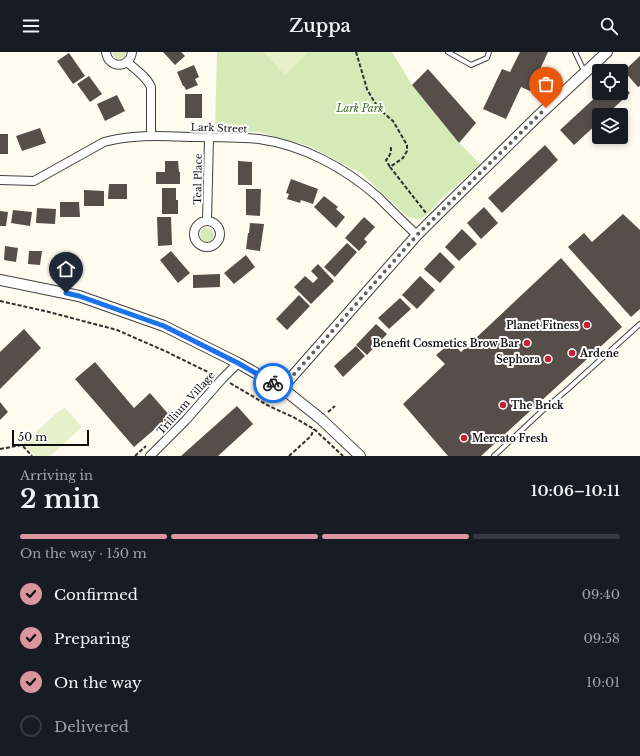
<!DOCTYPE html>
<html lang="en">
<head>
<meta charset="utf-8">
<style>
  body { margin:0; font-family:"Libre Baskerville",serif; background:#20242c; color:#f1f3f6; height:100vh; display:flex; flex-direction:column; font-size:15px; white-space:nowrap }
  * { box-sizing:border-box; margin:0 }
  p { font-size:13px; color:#9ea1a6 }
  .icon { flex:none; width:22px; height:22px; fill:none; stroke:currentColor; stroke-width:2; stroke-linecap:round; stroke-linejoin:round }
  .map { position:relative; height:404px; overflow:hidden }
  .details { display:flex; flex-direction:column; background:#171b24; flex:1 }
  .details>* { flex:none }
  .buttons { position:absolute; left:592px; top:12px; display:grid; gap:8px }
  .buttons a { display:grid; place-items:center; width:36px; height:36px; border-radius:4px; background:#171b24; box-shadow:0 2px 6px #0003; font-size:20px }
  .scale { position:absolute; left:12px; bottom:10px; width:77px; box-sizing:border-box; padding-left:4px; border:2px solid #0e0e0e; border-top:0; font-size:11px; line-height:14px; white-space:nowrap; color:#0e0e0e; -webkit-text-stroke:3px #fff; paint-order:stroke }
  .pin { position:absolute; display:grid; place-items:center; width:34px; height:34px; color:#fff; margin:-41px -17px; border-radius:50% 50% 50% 0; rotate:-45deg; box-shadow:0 0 4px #0007 }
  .pin .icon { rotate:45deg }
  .courier { position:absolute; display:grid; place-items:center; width:40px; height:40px; margin:-20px; border:3px solid #1a73e8; border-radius:50%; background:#fff; color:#222; box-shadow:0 1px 5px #0007 }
  .head em { font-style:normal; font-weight:600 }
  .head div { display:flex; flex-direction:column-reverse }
  .head { display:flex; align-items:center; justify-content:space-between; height:68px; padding:0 20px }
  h1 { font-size:26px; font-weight:600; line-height:30px }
  .bar { display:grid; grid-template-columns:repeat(4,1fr); gap:6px 4px; align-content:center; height:48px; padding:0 20px }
  .bar i { height:5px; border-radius:3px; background:#363941 }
  .bar .on { background:#db959f }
  .bar p { grid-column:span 4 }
  ol { padding:0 20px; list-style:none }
  li { display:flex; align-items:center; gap:12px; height:44px }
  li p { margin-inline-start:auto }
  li .icon { padding:4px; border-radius:50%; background:#db959f; color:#111; stroke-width:4 }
  li:last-child { color:#9ea1a6 }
  li i { width:22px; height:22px; border:2px solid #363941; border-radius:50% }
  header { display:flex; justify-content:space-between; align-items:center; height:52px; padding:0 20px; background:#171b24; font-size:18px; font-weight:600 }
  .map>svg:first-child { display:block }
  .green { fill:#d5eab7 }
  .pitch { fill:#e6f1c9 }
  .building { fill:#574e4a }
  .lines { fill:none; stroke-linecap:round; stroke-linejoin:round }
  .service-casing { stroke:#414141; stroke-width:6 }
  .minor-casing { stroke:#414141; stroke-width:10 }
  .tertiary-casing { stroke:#414141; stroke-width:12 }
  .path { stroke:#303030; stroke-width:2; stroke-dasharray:4 2; stroke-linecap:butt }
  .service { stroke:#fff; stroke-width:4 }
  .minor { stroke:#fff; stroke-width:8 }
  .tertiary { stroke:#fff; stroke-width:10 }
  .done { stroke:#62615d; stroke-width:4; stroke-dasharray:0 7.2 }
  .route { stroke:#1a73e8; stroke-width:5 }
  .poi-dot { fill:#c12234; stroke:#fff; stroke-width:1.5 }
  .labels { text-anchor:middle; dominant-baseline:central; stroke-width:4; stroke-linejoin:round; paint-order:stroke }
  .park-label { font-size:10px; font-style:italic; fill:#31671c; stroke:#fff }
  .street-label { font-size:10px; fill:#0e0e0e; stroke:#fff }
  .poi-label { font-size:10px; font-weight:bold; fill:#0e0e0e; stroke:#fff; text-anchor:end }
</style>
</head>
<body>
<header><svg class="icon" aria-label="menu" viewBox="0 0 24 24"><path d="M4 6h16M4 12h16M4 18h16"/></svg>Zuppa<svg class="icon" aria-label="search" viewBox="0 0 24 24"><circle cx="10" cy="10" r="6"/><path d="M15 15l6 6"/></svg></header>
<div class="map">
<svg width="640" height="404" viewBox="0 0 640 404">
  <rect width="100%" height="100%" fill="#fffbef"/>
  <g class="green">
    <path d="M 112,0 L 126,0 L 126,1 L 125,5 L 119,7 L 114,5 Z"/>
    <path d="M 217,0 L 392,0 L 412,33 L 459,91 L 480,112 L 441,147 L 426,164 L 418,167 L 408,165 L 361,121 L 309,94 L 259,80 L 215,78 Z"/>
    <circle cx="207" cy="183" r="7"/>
  </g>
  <g class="pitch">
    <path d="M 263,0 L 309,0 L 285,23 Z"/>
    <path d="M 64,355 L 82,375 L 50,404 L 35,404 L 23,391 Z"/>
  </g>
  <g class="building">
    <path d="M 163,0 L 181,0 L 185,4 L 175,13 Z"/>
    <path d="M 520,0 L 548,0 L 530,39 L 521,35 L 506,67 L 483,57 L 502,17 L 510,20 Z"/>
    <path d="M 69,1 L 85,24 L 73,32 L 57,9 Z"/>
    <path d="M 640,4 L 640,34 L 638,35 L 624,19 Z"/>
    <path d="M 194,13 L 199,25 L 195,27 L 198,33 L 186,38 L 184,34 L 183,34 L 177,20 Z"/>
    <path d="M 428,17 L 476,71 L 459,91 L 412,33 Z"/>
    <path d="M 89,24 L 102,42 L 90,50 L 77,32 Z"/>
    <path d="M 621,31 L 630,41 L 606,63 L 599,63 L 599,70 L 574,93 L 560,78 L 600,41 L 621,41 Z"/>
    <rect x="185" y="42" width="17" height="24"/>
    <path d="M 117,43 L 125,59 L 105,69 L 97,52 Z"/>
    <path d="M 40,76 L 46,91 L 22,99 L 16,84 Z"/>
    <rect x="0" y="82" width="8" height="20"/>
    <path d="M 545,93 L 558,108 L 502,161 L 488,146 Z"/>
    <path d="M 165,109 L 178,109 L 179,120 L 180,120 L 180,132 L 156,132 L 156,120 L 165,120 Z"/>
    <path d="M 238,109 L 252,110 L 252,133 L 238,133 Z"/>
    <path d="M 291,127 L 318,137 L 313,152 L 301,148 L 300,151 L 287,147 L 289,142 L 286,141 Z"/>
    <path d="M 109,132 L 127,132 L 127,147 L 108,147 Z"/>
    <path d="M 162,136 L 176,136 L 176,148 L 178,148 L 178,162 L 162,162 Z"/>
    <path d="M 246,137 L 261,137 L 260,164 L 246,163 Z"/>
    <path d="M 84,138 L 104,139 L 104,154 L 84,154 Z"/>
    <path d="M 324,144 L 338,155 L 336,157 L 345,165 L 336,176 L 314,155 Z"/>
    <path d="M 60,150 L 79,150 L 80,165 L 60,165 Z"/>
    <path d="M 484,155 L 498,171 L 481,187 L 467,171 Z"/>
    <path d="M 37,156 L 56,157 L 55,172 L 36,171 Z"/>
    <path d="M 13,158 L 32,160 L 30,174 L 11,171 Z"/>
    <path d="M 0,159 L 8,160 L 6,174 L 0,174 Z"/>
    <path d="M 623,162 L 640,178 L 640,257 L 631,265 L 568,195 L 584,181 L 592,190 Z"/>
    <path d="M 157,165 L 171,165 L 172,193 L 158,194 Z"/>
    <path d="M 364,165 L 375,175 L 364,187 L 367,190 L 359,199 L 345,186 Z"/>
    <path d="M 250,171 L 264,172 L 260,199 L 246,197 L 248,181 L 249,181 Z"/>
    <path d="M 462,177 L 477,192 L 459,209 L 445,195 Z"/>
    <path d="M 347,191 L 357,200 L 335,225 L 324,215 Z"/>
    <path d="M 5,194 L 18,196 L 16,210 L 4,208 Z"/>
    <path d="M 29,199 L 42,199 L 40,213 L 28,212 Z"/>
    <path d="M 171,199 L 190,221 L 178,231 L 160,208 Z"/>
    <path d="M 440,200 L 455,215 L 440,231 L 424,217 Z"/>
    <path d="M 246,203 L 255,215 L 234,232 L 224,221 Z"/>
    <path d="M 561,206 L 622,275 L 481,404 L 448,404 L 403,352 L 445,312 L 436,303 L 452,290 L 461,300 Z"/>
    <path d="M 318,212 L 334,229 L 311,252 L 294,235 L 305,224 L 313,231 L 318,226 L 311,219 Z"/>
    <path d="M 220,222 L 220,235 L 193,236 L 193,223 Z"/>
    <path d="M 420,224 L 435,238 L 417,257 L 402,243 Z"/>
    <path d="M 299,243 L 310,254 L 287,278 L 276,267 Z"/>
    <path d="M 400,246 L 411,257 L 389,277 L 378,266 Z"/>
    <path d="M 376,272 L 387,282 L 367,303 L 356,293 Z"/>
    <path d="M 24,277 L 41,296 L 0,337 L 0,300 Z"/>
    <path d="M 356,294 L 365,304 L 343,325 L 334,314 Z"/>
    <path d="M 95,310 L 134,356 L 150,341 L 170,364 L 134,395 L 75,327 Z"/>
    <path d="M 0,350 L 8,360 L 0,368 Z"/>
    <path d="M 237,354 L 253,372 L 218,404 L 181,404 Z"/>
  </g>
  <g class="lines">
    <g class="service-casing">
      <g id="service">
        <path d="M 448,0 L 471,13 L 487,6 L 489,0"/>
        <path d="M 575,0 L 584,19"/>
        <path d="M 494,404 L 542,359 L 568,337 L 640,272"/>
      </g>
    </g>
    <g class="minor-casing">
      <g id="minor">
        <path d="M 106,0 C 108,17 130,17 132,0"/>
        <path d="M 127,10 C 135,17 147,25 151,35 L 151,84"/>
        <path d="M 0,128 L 34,129 L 104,90 C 133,82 163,84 192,85 C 214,85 237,85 259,87 C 303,93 345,116 378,145 C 391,158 404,171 417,183"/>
        <circle cx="207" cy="182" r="13"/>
        <path d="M 207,169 L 209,85"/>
        <path d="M 150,404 L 186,368 L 222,327 L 238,311"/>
      </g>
    </g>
    <g class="tertiary-casing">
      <g id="tertiary">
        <path d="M 0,228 L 79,244 L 164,274 L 238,311 L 282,336 L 321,367 L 360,404"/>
        <path d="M 282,336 L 417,183 L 432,168 L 537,65 L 607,0"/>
      </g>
    </g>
    <g class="path">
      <path d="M 356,0 L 367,37 L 372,46 L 380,58 L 393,69 L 407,93 L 407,99 L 403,106 L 390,115 L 426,161"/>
      <path d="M 390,96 L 391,96 C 391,101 390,104 386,108 L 390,115"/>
      <path d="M 0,249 L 49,260 L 117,278 L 165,299 L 214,323"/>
      <path d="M 230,331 L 269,354 L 295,366 L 314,377 L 343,404"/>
      <path d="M 328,360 L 335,354"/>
      <path d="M 0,397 L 22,393 L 32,404"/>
      <path d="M 135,404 L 146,394"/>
      <path d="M 289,404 L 311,384 L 314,377"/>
    </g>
    <use href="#service" class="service"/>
    <use href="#minor" class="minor"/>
    <use href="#tertiary" class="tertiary"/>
  </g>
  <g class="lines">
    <path class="done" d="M 273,331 L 282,336 L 417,183 L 546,56"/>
    <path class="route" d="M 66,241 L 79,244 L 164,274 L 238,311 L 273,331"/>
  </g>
  <g class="poi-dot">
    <circle cx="587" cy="273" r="4"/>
    <circle cx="527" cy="291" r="4"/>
    <circle cx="572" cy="301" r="4"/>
    <circle cx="548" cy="307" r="4"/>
    <circle cx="503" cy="353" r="4"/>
    <circle cx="464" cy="386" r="4"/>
  </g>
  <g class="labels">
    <g class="park-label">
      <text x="360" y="56">Lark Park</text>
    </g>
    <g class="street-label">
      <text transform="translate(219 76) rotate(2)">Lark Street</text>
      <text transform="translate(198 127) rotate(-89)">Teal Place</text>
      <text transform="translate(186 351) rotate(-48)">Trillium Village</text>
    </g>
    <g class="poi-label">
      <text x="579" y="273">Planet Fitness</text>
      <text x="519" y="291">Benefit Cosmetics Brow Bar</text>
      <text x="580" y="301" text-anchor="start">Ardene</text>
      <text x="540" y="307">Sephora</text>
      <text x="511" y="353" text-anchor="start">The Brick</text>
      <text x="472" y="386" text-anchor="start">Mercato Fresh</text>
    </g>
  </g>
</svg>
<div class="buttons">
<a><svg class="icon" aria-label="locate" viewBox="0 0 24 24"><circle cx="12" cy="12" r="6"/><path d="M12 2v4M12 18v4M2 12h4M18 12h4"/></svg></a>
<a><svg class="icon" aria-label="layers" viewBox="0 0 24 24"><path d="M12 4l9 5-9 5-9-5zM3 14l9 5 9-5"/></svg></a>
</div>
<div class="scale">50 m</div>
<div class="pin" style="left:546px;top:56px;background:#ea580c"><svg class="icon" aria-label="bag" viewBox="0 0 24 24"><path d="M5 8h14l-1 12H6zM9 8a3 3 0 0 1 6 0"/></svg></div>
<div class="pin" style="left:66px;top:241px;background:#1f2937"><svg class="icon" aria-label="home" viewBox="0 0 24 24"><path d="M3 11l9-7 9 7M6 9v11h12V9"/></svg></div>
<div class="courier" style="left:273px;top:331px"><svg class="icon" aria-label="bike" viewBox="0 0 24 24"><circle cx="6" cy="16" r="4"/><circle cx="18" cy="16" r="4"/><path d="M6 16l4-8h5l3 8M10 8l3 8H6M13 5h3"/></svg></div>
</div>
<section class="details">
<div class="head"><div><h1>2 min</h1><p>Arriving in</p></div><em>10:06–10:11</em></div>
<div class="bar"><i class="on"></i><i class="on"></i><i class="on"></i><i></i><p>On the way · 150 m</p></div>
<ol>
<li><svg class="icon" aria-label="check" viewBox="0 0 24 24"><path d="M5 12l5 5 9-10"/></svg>Confirmed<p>09:40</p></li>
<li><svg class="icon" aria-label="check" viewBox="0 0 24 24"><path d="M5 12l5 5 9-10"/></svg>Preparing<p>09:58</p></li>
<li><svg class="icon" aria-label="check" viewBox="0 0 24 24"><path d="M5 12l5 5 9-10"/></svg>On the way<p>10:01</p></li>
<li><i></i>Delivered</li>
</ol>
</section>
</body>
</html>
